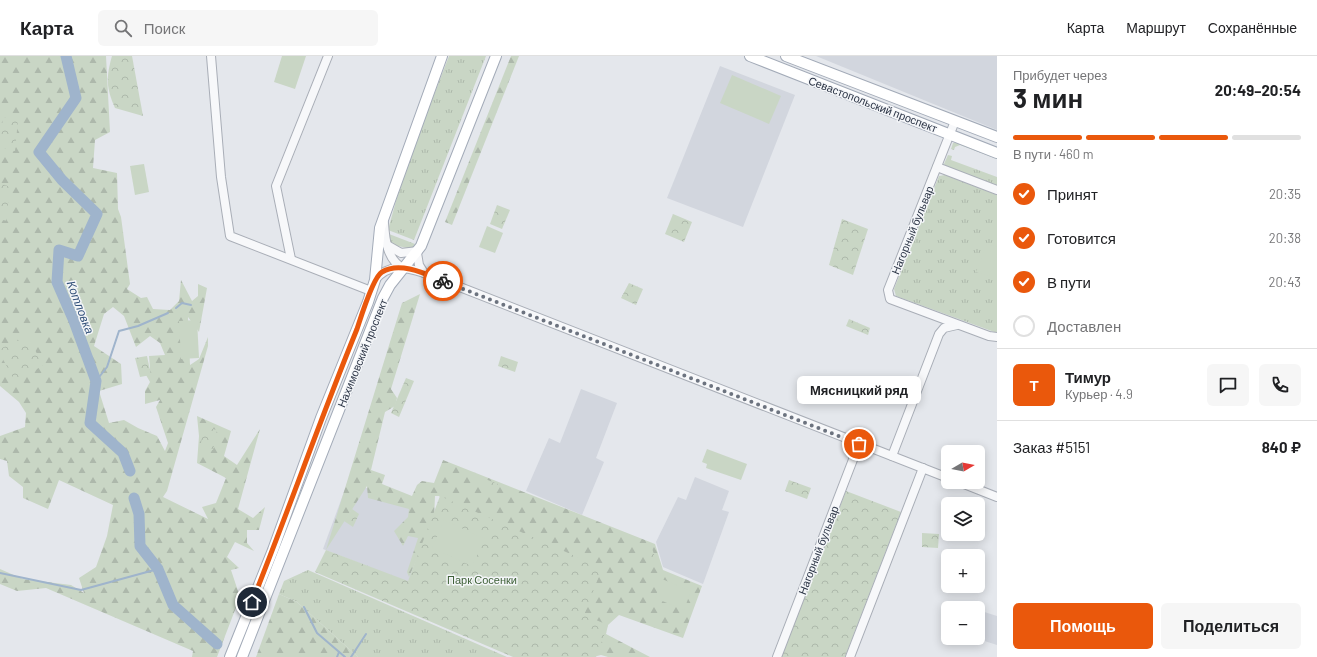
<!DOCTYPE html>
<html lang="ru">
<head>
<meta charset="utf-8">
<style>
  body { margin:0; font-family:Barlow,sans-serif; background:#f6f6f6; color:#202124; height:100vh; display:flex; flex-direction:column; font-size:15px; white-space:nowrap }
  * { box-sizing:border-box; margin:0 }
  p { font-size:13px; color:#757577 }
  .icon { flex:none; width:22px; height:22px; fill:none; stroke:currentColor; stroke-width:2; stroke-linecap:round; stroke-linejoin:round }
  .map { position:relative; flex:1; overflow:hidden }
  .details { display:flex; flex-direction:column; background:#fff; width:320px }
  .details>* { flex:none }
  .needle { width:26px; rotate:80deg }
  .tools { position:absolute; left:941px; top:389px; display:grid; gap:8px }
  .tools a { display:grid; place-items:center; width:44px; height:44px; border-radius:6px; background:#fff; box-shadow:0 2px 10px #0003; font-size:20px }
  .pin { position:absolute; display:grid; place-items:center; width:34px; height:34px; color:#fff; margin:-17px; border:2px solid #fff; border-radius:50%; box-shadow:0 1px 4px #0007 }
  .courier { position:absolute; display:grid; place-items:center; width:40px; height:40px; margin:-20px; border:3px solid #ea580c; border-radius:50%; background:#fff; color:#222; box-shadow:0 1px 5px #0007 }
  .bubble { position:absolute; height:28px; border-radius:6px; background:#fff; box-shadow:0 2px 10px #0003; font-size:13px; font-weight:700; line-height:28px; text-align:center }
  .overview em { font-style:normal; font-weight:700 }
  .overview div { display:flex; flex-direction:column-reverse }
  .overview { display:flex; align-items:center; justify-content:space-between; height:68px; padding:0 16px }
  h1 { font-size:26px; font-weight:700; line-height:30px }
  .bar { display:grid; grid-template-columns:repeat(4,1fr); gap:6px 4px; align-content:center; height:48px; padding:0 16px }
  .bar i { height:5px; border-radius:3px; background:#e0e0e0 }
  .bar .selected { background:#ea580c }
  .bar p { grid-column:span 4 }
  .line { display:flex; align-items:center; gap:10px; padding:0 16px; border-top:1px solid #e0e0e0 }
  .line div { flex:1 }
  .round { display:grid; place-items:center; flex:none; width:42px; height:42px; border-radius:6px; background:#f6f6f6 }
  ol { padding:0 16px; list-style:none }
  li { display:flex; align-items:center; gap:12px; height:44px }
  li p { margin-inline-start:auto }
  li .icon { padding:4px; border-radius:50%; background:#ea580c; color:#fff; stroke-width:4 }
  li:last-child { color:#757577 }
  li i { width:22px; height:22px; border:2px solid #e0e0e0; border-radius:50% }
  .primary-button { display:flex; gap:8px; margin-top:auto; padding:8px 16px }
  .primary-button a { flex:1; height:46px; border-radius:6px; background:#ea580c; color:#fff; font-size:16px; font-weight:700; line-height:46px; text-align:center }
  .primary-button a+a { background:#f6f6f6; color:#202124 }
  header { display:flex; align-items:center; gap:24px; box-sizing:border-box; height:56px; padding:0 20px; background:#fff; border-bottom:1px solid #e0e0e0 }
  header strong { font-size:19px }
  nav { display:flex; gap:22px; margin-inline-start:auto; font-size:14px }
  .search { width:280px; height:36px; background:#f6f6f6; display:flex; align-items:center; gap:10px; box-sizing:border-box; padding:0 14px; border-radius:6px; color:#757577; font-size:15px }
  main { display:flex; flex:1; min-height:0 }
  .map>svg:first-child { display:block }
  .built { fill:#d2d6de }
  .grass { fill:url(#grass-tufts) }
  .forest { fill:url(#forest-firs); fill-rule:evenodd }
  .park { fill:url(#park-crowns) }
  .pitch { fill:#c9d6c5 }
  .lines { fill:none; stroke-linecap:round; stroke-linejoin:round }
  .stream { stroke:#9fb4cc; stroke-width:2 }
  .river { stroke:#9fb4cc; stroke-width:11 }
  .minor-casing { stroke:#a9aeb7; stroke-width:10 }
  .major-casing { stroke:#a3abb8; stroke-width:12 }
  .minor { stroke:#f7f8fa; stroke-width:8 }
  .major { stroke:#fff; stroke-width:10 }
  .done { stroke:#6c737f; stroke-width:4; stroke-dasharray:0 7.2 }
  .route { stroke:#ea580c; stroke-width:5 }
  .labels { text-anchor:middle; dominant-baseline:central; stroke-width:3; stroke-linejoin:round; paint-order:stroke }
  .street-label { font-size:11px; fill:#2b3445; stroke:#f4f6f9 }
  .park-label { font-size:11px; fill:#3f6138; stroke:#f4f6f9 }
  .water-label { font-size:12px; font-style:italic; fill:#34527a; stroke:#f4f6f9 }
</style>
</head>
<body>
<header>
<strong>Карта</strong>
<div class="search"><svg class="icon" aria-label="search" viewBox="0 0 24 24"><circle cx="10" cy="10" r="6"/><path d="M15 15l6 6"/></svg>Поиск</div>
<nav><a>Карта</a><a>Маршрут</a><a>Сохранённые</a></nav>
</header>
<main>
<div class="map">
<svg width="997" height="601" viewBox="0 0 997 601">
  <defs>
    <pattern id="grass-tufts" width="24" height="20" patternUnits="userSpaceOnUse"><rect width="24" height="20" fill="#c9d6c5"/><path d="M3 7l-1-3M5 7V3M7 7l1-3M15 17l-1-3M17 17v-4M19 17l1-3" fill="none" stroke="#adb8ab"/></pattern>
    <pattern id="forest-firs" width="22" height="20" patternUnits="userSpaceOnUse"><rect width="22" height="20" fill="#c9d6c5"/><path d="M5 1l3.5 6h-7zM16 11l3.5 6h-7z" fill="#adb8ab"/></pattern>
    <pattern id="park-crowns" width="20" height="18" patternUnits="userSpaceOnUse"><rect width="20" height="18" fill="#c9d6c5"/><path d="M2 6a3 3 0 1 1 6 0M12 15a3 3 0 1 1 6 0" fill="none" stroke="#adb8ab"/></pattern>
  </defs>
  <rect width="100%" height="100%" fill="#e4e7ec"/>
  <g class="built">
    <path d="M 816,0 L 997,0 L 997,74 Z"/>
    <path d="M 720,10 L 795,39 L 743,171 L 667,142 Z"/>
    <path d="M 581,333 L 617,347 L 596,402 L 604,406 L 582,459 L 526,435 L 549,382 L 560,387 Z"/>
    <path d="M 695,421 L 729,435 L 722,454 L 729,456 L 703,528 L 663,511 L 656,486 L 678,441 L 686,444 Z"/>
    <path d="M 348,425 L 434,458 L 408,526 L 323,493 Z"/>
    <path d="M 978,554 L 997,560 L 997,589 L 975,582 L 978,582 Z"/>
  </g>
  <g class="grass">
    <path d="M 449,0 L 486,0 L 414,184 L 388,174 L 404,116 Z"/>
    <path d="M 956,86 L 997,102 L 997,103 L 960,89 L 955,91 L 954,94 L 951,93 L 953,87 Z"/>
    <path d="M 948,99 L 952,100 L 951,104 L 997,121 L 997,131 L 946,111 L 944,108 Z"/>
    <path d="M 945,119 L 997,139 L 997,277 L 896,240 L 894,233 L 939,120 Z"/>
    <path d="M 389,178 L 415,188 L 413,191 L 408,192 L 392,189 Z"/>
    <path d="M 308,514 L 507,601 L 358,601 L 297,546 L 279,538 L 284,525 Z"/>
  </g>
  <g class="forest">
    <path d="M 0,0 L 106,0 L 110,76 L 95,84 L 93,112 L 117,117 L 118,153 L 121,161 L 130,228 L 127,233 L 141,242 L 147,241 L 153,253 L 170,254 L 179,245 L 181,224 L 192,245 L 198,240 L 198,228 L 207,232 L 199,276 L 188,261 L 190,309 L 199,303 L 208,281 L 208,290 L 167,435 L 163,441 L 208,463 L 202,451 L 216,447 L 226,422 L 197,407 L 199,380 L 197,360 L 231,375 L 224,400 L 237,409 L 260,373 L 238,453 L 253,462 L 265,451 L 259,474 L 247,474 L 247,487 L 254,495 L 235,486 L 227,501 L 239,512 L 231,514 L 240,541 L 217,601 L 192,601 L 193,595 L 46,532 L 17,535 L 0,528 L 0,513 L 23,523 L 71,529 L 84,537 L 79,522 L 96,511 L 107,480 L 113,449 L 59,424 L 48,453 L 23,442 L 23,431 L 9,420 L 7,405 L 0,403 L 0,380 L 25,371 L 26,357 L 19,346 L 0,330 ZM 113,251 L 124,260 L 136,291 L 150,280 L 160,287 L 165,299 L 149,300 L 150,312 L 146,319 L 150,326 L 145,335 L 145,348 L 160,344 L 156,351 L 168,387 L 165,395 L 157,380 L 138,372 L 124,364 L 109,367 L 99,335 L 122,328 L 121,308 L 94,290 L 104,258 Z"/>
    <path d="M 511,0 L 519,0 L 452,169 L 445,166 Z"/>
    <path d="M 420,238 L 391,333 L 397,342 L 395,350 L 385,356 L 371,414 L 385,419 L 382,428 L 412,440 L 417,429 L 422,425 L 434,427 L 443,404 L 655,488 L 663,514 L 702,530 L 683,582 L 619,559 L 608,569 L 606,578 L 650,601 L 608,601 L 601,599 L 593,601 L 439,440 L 435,440 L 434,464 L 409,521 L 407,516 L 418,482 L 408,480 L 403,490 L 394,475 L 408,461 L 409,453 L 368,442 L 367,430 L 326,494 L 402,247 Z"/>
    <path d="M 279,538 L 297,546 L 358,601 L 256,601 Z"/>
  </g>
  <g class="park">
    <path d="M 112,0 L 132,0 L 143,60 L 115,52 C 106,32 106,21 112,0 Z"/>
    <path d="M 3,61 L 18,64 L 15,95 L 0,91 Z"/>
    <path d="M 0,127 L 10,131 L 6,165 L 0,163 Z"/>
    <path d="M 497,149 L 510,154 L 502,173 L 490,168 Z"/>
    <path d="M 673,158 L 692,166 L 684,186 L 665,178 Z"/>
    <path d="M 842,163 L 868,173 L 853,219 L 829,209 Z"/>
    <path d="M 629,227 L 643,233 L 636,249 L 621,242 Z"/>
    <path d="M 849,263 L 870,272 L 868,279 L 846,270 Z"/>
    <path d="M 27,279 L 43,309 L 16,327 L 0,298 L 0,293 Z"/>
    <path d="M 147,300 L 151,319 L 140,321 L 135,302 Z"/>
    <path d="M 501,300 L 518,306 L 515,316 L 498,310 Z"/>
    <path d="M 406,322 L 414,325 L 399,361 L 391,357 Z"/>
    <path d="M 204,371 L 217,374 L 213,394 L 200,392 Z"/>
    <path d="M 475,419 L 498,428 L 496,433 L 473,424 Z"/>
    <path d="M 789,424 L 811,432 L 807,443 L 785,435 Z"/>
    <path d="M 846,435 L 901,456 L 845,601 L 781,601 Z"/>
    <path d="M 440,440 L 602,512 L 584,559 L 608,569 L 596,601 L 513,601 L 315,516 L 326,494 L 408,525 Z"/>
    <path d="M 352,453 L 359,458 L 353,471 L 344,465 Z"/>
    <path d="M 922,477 L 939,478 L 938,492 L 922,491 Z"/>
    <path d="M 652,492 L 658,511 L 646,506 Z"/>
  </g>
  <g class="pitch">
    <path d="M 282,0 L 306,0 L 295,33 L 274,26 Z"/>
    <path d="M 732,19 L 781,40 L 769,68 L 720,47 Z"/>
    <path d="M 144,108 L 149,136 L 135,139 L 130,110 Z"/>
    <path d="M 487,170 L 503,177 L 495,197 L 479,191 Z"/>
    <path d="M 987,188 L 997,191 L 997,198 L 991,218 L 988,220 L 976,216 Z"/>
    <path d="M 197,264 L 199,302 L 181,303 L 179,265 Z"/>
    <path d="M 707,393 L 747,408 L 741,424 L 706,412 L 707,408 L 702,406 Z"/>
    <path d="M 444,464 L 485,483 L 472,510 L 432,492 Z"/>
    <path d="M 662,523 L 691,535 L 684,554 L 655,542 Z"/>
  </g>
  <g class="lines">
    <g class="stream">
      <path d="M 176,252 L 182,247 L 191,249"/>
      <path d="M 96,325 L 107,311 L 119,275 L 138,270 L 168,257"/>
      <path d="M 0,517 L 81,534 L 158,513"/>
      <path d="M 304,551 L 317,577 L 345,601"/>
      <path d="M 337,601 L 339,596"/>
      <path d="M 351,601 L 366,578"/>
    </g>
    <g class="river">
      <path d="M 66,0 L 76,42 L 39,96 L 62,124 L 97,158 L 78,200 L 59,194 L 57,226 L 74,265 L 96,325 L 90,367 L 123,397 L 130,415"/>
      <path d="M 134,442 L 139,458 L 140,490 L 158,513 L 173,549 L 217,588"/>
    </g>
    <g class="minor-casing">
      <g id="minor">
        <path d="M 211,0 L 221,121 L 230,180 L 371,235"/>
        <path d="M 955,65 L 888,234 L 890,243 L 989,280 L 997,281"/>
        <path d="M 937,111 L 997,134"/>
        <path d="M 384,167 C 385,183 387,204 403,212"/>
        <path d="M 387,189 L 401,197 L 418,195"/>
        <path d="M 417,197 L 419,209 L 424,217"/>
        <path d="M 291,203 L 276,130 L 328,0"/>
        <path d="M 375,224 C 389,207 405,211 424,217 L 948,422"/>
        <path d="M 892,400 L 939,278 L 944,272 L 957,269"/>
        <path d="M 959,426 L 997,441"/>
        <path d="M 777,601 L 859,388"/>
        <path d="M 850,601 L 923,412"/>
      </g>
    </g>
    <g class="major-casing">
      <g id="major">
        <path d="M 750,0 L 997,97"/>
        <path d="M 786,0 L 997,81"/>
        <path d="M 230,601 L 273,494 L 321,362 L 368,246 L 375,224 L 380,172 L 442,0"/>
        <path d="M 242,601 L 383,242 L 390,229 L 421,190 L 496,0"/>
      </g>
    </g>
    <use href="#minor" class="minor"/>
    <use href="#major" class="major"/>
  </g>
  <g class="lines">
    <path class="done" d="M 443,225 L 859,388"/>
    <path class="route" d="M 252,546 C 288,456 320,364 357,273 C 361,261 373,221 382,216 C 400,205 426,218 443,225"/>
  </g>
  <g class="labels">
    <g class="street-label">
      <text transform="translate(873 48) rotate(21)">Севастопольский проспект</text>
      <text transform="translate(912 174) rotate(-68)">Нагорный бульвар</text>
      <text transform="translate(362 297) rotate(-68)">Нахимовский проспект</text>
      <text transform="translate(818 494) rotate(-69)">Нагорный бульвар</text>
    </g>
    <g class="park-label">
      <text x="482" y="523">Парк Сосенки</text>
    </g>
    <g class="water-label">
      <text transform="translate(81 251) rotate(69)">Котловка</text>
    </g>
  </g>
</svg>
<div class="tools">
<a><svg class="needle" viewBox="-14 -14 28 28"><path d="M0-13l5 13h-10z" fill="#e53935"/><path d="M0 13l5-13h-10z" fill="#757577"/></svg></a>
<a><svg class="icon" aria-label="layers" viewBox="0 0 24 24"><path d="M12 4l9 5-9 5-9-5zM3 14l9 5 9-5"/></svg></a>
<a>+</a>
<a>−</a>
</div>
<div class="pin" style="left:859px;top:388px;background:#ea580c"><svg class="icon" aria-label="bag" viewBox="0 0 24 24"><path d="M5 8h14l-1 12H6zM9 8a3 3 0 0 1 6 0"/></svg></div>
<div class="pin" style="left:252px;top:546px;background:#1f2937"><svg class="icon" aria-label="home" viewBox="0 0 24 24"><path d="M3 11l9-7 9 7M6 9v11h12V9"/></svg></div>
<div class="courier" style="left:443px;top:225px"><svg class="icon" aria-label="bike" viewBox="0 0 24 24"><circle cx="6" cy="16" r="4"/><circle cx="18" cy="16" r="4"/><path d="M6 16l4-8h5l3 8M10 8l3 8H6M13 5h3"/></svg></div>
<div class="bubble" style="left:797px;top:320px;width:124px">Мясницкий ряд</div>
</div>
<section class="details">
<div class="overview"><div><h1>3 мин</h1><p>Прибудет через</p></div><em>20:49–20:54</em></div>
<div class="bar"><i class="selected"></i><i class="selected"></i><i class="selected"></i><i></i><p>В пути · 460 m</p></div>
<ol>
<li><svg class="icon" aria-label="check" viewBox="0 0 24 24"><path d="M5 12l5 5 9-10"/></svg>Принят<p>20:35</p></li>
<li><svg class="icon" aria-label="check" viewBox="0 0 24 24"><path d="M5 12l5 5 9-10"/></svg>Готовится<p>20:38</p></li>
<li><svg class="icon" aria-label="check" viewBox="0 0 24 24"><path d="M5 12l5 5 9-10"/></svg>В пути<p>20:43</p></li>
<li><i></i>Доставлен</li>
</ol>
<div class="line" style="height:72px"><b class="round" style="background:#ea580c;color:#fff">Т</b><div><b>Тимур</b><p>Курьер · 4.9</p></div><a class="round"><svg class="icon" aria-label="chat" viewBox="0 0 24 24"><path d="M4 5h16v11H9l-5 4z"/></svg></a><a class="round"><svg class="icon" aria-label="phone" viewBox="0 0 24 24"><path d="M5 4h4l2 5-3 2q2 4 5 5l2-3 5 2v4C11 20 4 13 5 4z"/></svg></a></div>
<div class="line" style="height:52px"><div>Заказ #5151</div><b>840 ₽</b></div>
<div class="primary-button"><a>Помощь</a><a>Поделиться</a></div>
</section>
</main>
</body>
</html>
